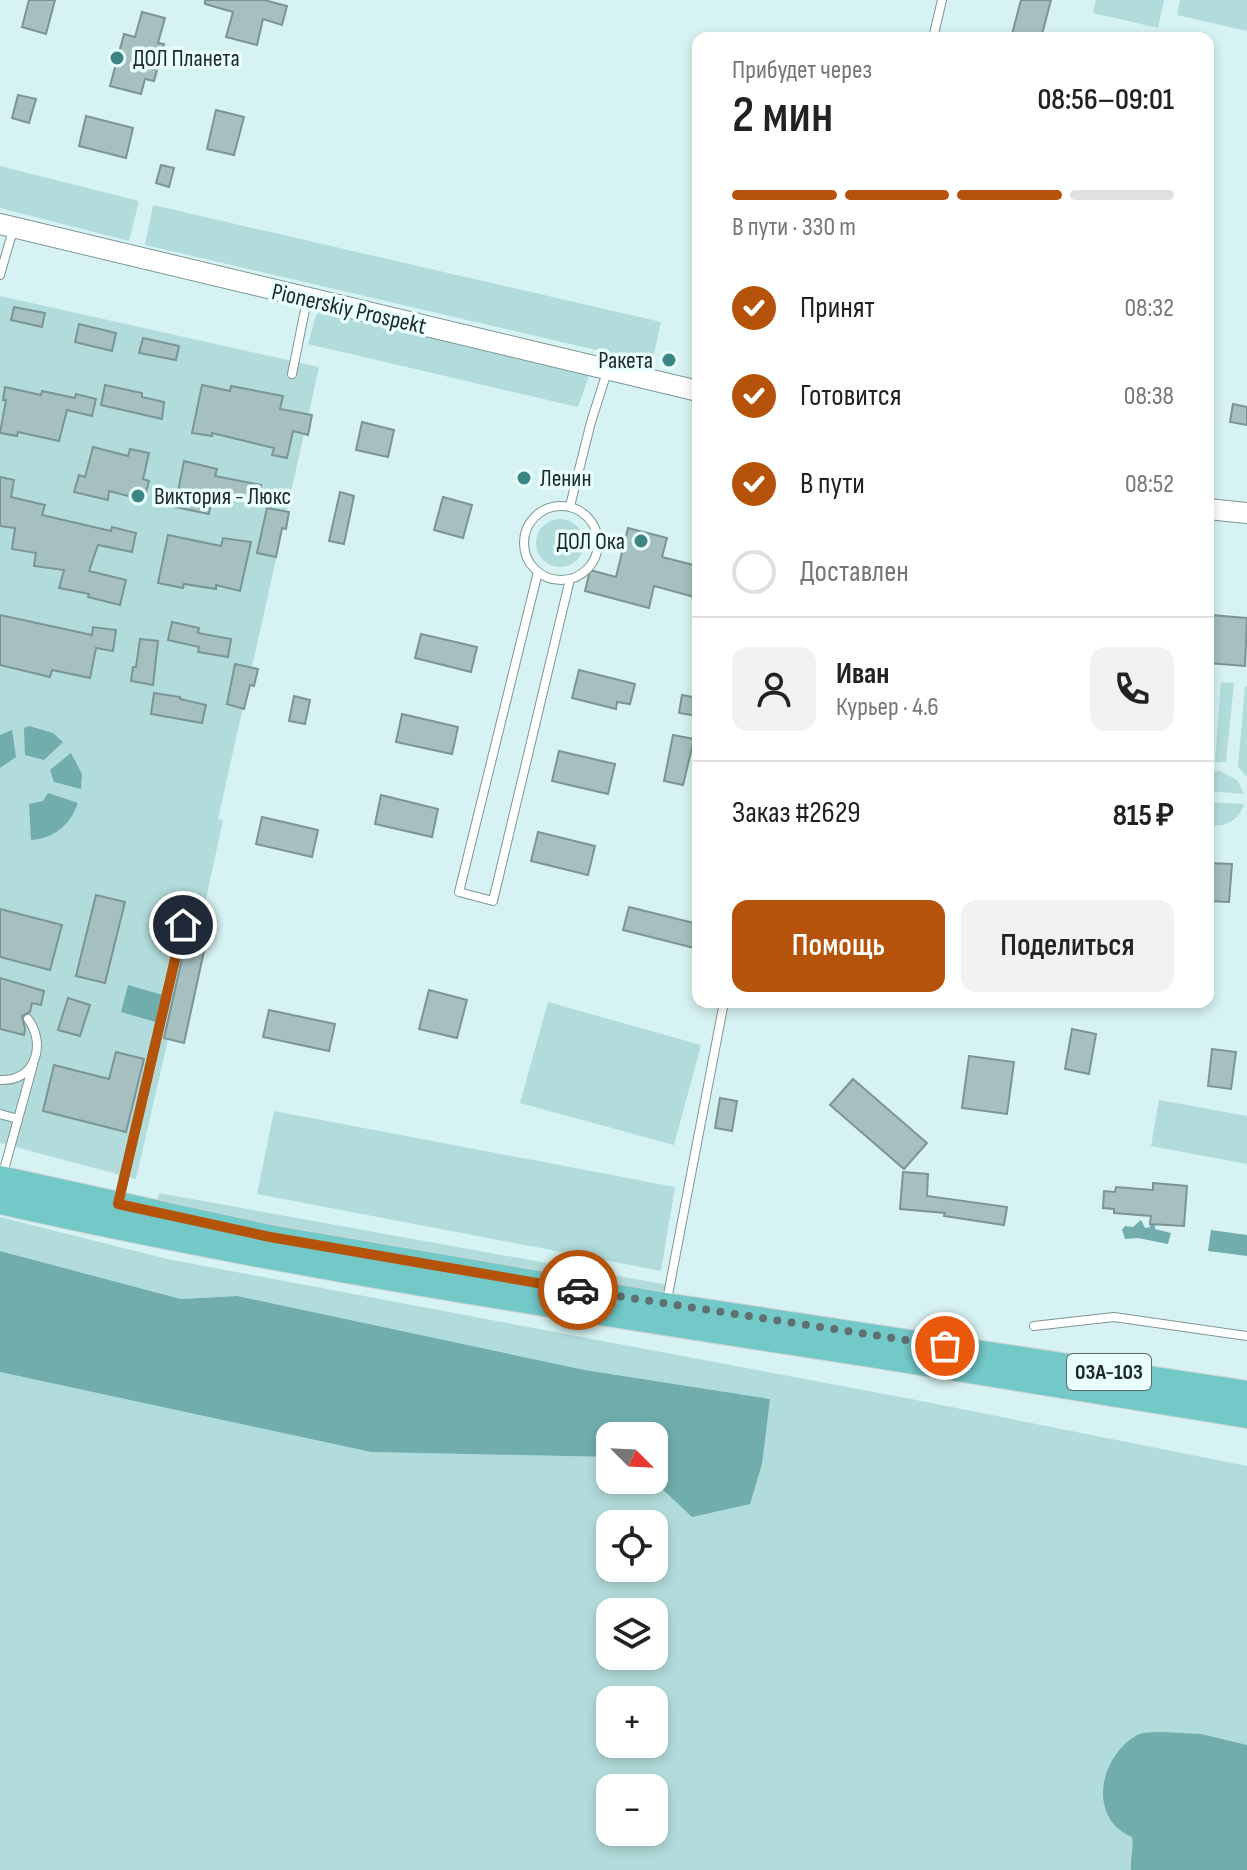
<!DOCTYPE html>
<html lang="ru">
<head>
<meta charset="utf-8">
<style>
  body { margin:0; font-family:"Sofia Sans Condensed",sans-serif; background:#f2f2f2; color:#222; height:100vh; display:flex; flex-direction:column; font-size:30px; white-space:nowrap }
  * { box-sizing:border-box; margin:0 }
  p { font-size:26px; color:#767676 }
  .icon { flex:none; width:44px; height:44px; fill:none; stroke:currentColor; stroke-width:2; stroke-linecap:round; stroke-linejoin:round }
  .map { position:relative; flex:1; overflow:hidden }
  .sheet { position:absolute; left:692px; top:32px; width:522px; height:976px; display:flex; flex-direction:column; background:#fff; border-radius:16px; box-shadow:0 4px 12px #0003 }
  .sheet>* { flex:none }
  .needle { width:52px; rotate:114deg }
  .buttons { position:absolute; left:596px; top:1422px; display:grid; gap:16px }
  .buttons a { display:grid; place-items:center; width:72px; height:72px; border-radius:16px; background:#fff; box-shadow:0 4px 12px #0003; font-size:40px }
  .pin { position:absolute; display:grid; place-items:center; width:68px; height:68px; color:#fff; margin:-34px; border:4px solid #fff; border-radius:50%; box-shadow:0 2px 8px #0007 }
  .courier { position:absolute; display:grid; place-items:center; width:80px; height:80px; margin:-40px; border:6px solid #b45309; border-radius:50%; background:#fff; color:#222; box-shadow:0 2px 10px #0007 }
  .overview em { font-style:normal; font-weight:600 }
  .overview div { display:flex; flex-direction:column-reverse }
  .overview { display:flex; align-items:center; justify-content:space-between; height:136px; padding:0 40px }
  h1 { font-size:52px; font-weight:600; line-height:60px }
  .bar { display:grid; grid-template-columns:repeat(4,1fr); gap:12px 8px; align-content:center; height:96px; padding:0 40px }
  .bar i { height:10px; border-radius:6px; background:#e0e0e0 }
  .bar .current { background:#b45309 }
  .bar p { grid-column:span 4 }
  .line { display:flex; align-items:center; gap:20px; padding:0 40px; border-top:2px solid #e0e0e0 }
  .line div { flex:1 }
  .round { display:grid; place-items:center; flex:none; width:84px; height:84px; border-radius:16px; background:#f2f2f2 }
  ol { padding:0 40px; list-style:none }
  li { display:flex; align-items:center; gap:24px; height:88px }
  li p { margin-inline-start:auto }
  li .icon { padding:8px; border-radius:50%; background:#b45309; color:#fff; stroke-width:4 }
  li:last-child { color:#767676 }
  li i { width:44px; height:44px; border:4px solid #e0e0e0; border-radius:50% }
  .action { display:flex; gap:16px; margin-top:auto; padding:16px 40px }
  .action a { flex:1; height:92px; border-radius:16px; background:#b45309; color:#fff; font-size:32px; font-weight:600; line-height:92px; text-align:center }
  .action a+a { background:#f2f2f2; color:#222 }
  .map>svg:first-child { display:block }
  .green { fill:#b2dcdb; fill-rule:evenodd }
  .water { fill:#71adad }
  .building { fill:#a5c0bf; stroke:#7b9594; stroke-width:2 }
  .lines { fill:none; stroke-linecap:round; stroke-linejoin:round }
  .service-casing { stroke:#7d9796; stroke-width:10 }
  .tertiary-casing { stroke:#7d9796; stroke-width:22 }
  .primary-casing { stroke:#d2d4d4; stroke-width:26 }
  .service { stroke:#fff; stroke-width:8 }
  .tertiary { stroke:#fff; stroke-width:20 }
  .primary { stroke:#73c8c8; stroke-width:24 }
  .done { stroke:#607070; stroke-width:8; stroke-dasharray:0 14.4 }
  .route { stroke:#b45309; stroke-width:10 }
  .poi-dot { fill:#3d8585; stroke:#e9fffe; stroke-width:3 }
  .labels { text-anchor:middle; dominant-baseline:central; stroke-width:7; stroke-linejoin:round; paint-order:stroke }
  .shield { fill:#e9fffe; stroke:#5c6a6a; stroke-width:2 }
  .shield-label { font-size:22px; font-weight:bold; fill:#202a2a }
  .poi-label { font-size:24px; fill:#202a2a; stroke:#e9fffe; text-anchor:start }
  .street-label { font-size:24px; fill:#202a2a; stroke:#e9fffe }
</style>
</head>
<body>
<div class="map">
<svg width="1247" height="1870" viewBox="0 0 1247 1870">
  <rect width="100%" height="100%" fill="#d7f2f2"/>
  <g class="green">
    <path d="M 1096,0 L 1164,0 L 1158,28 L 1093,13 Z"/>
    <path d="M 1180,0 L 1247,0 L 1247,31 L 1177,15 Z"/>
    <path d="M 0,166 L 139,201 L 129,241 L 0,208 Z"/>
    <path d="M 153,205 L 661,322 L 652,363 L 145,245 Z"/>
    <path d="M 0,296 L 319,367 L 218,819 L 223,820 L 203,913 L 197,913 L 136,1179 L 0,1143 Z"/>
    <path d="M 321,310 L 590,373 L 578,407 L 308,344 L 316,315 Z"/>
    <circle cx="560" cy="543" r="24"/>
    <path d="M 1221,682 L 1234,683 L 1226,762 L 1215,762 Z"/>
    <path d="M 1245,686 L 1247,686 L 1247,777 L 1238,767 Z"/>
    <path d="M 1220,771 L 1237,780 L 1244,794 L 1208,791 L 1208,772 Z"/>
    <path d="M 1208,802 L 1244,804 C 1239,820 1224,830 1208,823 Z"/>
    <path d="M 548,1002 L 701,1045 L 674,1145 L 520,1103 Z"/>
    <path d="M 1159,1100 L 1247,1116 L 1247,1164 L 1151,1146 Z"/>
    <path d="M 274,1111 L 675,1187 L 661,1271 L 257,1194 Z"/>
    <path d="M 159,1193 L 668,1285 L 665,1296 L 156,1205 Z"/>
    <path d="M 0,1217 L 167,1259 L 906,1398 L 1247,1466 L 1247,1870 L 0,1870 L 0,1372 L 371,1452 L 610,1457 L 610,1480 L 654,1480 L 654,1476 L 658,1485 L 770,1399 L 585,1370 L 237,1296 L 181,1299 L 0,1251 ZM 610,1524 L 654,1524 L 654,1568 L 610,1568 ZM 610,1612 L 654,1612 L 654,1656 L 610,1656 ZM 610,1700 L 654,1700 L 654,1744 L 610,1744 ZM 610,1788 L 654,1788 L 654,1832 L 610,1832 Z"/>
  </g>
  <g class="water">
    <path d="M 29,726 L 53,733 L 63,742 L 44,760 L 25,755 L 24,728 Z"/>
    <path d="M 12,730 L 16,757 L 0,768 L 0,735 Z"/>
    <path d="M 71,753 L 82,774 L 81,789 L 54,782 L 50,770 Z"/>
    <path d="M 48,793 L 78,803 C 70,825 55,838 31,840 L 29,804 L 43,801 Z"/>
    <path d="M 128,985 L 163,995 L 156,1022 L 121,1012 Z"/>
    <path d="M 1141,1220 L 1145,1228 L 1150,1227 L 1150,1224 L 1155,1224 L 1155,1229 L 1171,1233 L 1168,1244 L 1138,1238 L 1125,1239 L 1122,1230 L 1125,1226 L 1133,1227 Z"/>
    <path d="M 1211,1230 L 1247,1235 L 1247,1256 L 1208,1251 Z"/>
    <path d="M 0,1251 L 181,1299 L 237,1296 L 585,1370 L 770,1399 L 762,1464 L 750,1504 L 692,1517 L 658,1485 L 654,1476 L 654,1436 L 610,1436 L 610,1457 L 371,1452 L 0,1372 Z"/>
    <path d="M 1162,1732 L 1201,1734 L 1247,1745 L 1247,1870 L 1131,1870 C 1130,1858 1134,1849 1132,1837 C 1087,1818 1099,1757 1137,1735 C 1144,1732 1154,1732 1162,1732 Z"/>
  </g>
  <g class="building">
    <path d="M 29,0 L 55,0 L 46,34 L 22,27 Z"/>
    <path d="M 205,0 L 264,0 L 287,6 L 282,25 L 263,19 L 257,45 L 226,37 L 233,12 L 205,4 Z"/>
    <path d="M 1021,0 L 1051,0 L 1041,38 L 1011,38 Z"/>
    <path d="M 142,12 L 165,18 L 158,43 L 164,44 L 154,81 L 145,79 L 141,94 L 110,86 L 124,34 L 135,37 Z"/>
    <path d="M 18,95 L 36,99 L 29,123 L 12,118 Z"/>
    <path d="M 216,110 L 244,117 L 234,155 L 207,149 Z"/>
    <path d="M 86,116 L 133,128 L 126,158 L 79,146 Z"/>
    <path d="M 161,165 L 174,168 L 169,187 L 156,183 Z"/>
    <path d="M 14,307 L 45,313 L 42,327 L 11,320 Z"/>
    <path d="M 79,324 L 116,333 L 112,351 L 75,342 Z"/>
    <path d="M 143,338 L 179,346 L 176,360 L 139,353 Z"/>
    <path d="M 105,385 L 142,393 L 142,397 L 164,402 L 162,419 L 101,405 Z"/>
    <path d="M 202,385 L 230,391 L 231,386 L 283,396 L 280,409 L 312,415 L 308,435 L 293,431 L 287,458 L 272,455 L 274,448 L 212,433 L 212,436 L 192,433 Z"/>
    <path d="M 5,387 L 41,395 L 42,391 L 75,398 L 76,394 L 96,399 L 92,416 L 67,410 L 59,441 L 18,432 L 17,436 L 0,433 L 6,400 L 3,400 Z"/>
    <path d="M 1233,404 L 1247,407 L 1247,425 L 1230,422 Z"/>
    <path d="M 362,422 L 394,430 L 388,457 L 356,450 Z"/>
    <path d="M 93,447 L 128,456 L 130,449 L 149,453 L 143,479 L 149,481 L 144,500 L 109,491 L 108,500 L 74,492 L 79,475 L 85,477 Z"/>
    <path d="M 184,461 L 217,469 L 215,476 L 261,485 L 258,502 L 213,493 L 209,514 L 175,507 Z"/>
    <path d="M 0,477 L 14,480 L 11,497 L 45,505 L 42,515 L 111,531 L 112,527 L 136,533 L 132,552 L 98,545 L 89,571 L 126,580 L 120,605 L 88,597 L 89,594 L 59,588 L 64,570 L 34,566 L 36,553 L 12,549 L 15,528 L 0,526 Z"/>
    <path d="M 340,492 L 354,496 L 344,544 L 329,541 Z"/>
    <path d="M 443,497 L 472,505 L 463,538 L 434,530 Z"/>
    <path d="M 267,508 L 289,512 L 286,529 L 282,528 L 276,557 L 257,553 Z"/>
    <path d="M 628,528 L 667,538 L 662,557 L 698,566 L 698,598 L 654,586 L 649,608 L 585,591 L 590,570 L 616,577 Z"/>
    <path d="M 168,535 L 221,546 L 223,538 L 251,542 L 240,591 L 216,585 L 216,589 L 184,584 L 183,588 L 158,583 Z"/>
    <path d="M 0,615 L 92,635 L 93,627 L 116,630 L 113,651 L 96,648 L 90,678 L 52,670 L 50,677 L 0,665 Z"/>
    <path d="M 1211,615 L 1247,618 L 1245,666 L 1208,663 Z"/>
    <path d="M 172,622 L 199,628 L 198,633 L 231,639 L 228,657 L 198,652 L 199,647 L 168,640 Z"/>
    <path d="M 421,634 L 477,647 L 471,672 L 415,658 Z"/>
    <path d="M 140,639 L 158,641 L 153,685 L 131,681 L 133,667 L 136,667 Z"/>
    <path d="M 235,664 L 258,669 L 254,686 L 250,685 L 244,709 L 227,704 Z"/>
    <path d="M 579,670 L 635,684 L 630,704 L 617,702 L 616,709 L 572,698 Z"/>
    <path d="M 154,693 L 180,697 L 180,699 L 206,705 L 202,723 L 151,714 Z"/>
    <path d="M 682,695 L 698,698 L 698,716 L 679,713 Z"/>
    <path d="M 294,696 L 310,700 L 305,724 L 289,721 Z"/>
    <path d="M 402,714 L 458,727 L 452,754 L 396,742 Z"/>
    <path d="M 673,735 L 694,739 L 683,785 L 664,781 Z"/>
    <path d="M 559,751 L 615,764 L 608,794 L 552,781 Z"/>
    <path d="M 381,795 L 438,809 L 432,837 L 375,824 Z"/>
    <path d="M 262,817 L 318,830 L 312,857 L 256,844 Z"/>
    <path d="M 538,832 L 595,846 L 588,875 L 531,861 Z"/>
    <path d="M 1208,863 L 1232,864 L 1229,902 L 1208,901 Z"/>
    <path d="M 96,895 L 125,902 L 105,983 L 76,976 Z"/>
    <path d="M 629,907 L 698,924 L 698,949 L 623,930 Z"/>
    <path d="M 0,909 L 62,925 L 50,970 L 0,957 Z"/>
    <path d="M 190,924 L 209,928 L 184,1043 L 164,1038 Z"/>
    <path d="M 0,978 L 44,991 L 41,1005 L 32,1003 L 30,1012 L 22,1016 L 25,1029 L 24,1035 L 0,1029 Z"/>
    <path d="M 429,990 L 467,1000 L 457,1038 L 419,1029 Z"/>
    <path d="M 68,998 L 90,1005 L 80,1036 L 58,1030 Z"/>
    <path d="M 269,1010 L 335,1024 L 329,1051 L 263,1037 Z"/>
    <path d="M 1072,1029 L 1096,1034 L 1089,1074 L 1065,1069 Z"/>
    <path d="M 1212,1049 L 1236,1052 L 1231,1089 L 1208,1086 Z"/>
    <path d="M 116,1052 L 144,1059 L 126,1132 L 43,1111 L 54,1065 L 109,1079 Z"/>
    <path d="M 969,1056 L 1014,1062 L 1007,1114 L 962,1108 Z"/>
    <path d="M 853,1079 L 927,1143 L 904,1169 L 830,1105 Z"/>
    <path d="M 720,1098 L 737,1101 L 732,1131 L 715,1128 Z"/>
    <path d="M 903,1172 L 928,1174 L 927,1196 L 1007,1207 L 1004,1225 L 944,1216 L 945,1213 L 900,1209 Z"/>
    <path d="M 1153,1183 L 1187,1186 L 1184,1226 L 1150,1224 L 1151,1216 L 1114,1213 L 1114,1209 L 1103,1208 L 1104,1191 L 1115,1192 L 1116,1187 L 1153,1190 Z"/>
  </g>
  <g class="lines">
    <g class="service-casing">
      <g id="service">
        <path d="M 933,38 L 942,0"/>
        <path d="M 0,275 L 13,230"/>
        <path d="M 292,374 L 307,300"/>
        <circle cx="561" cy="543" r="37"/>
        <path d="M 570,506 L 591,422 L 607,372"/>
        <path d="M 538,572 L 459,892 L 493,901 L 570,579"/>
        <path d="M 0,1080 C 35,1082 47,1045 28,1019"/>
        <path d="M 0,1114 L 18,1119"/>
        <path d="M 2,1177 L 33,1065"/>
        <path d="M 119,1199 L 183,925"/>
        <path d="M 667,1300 L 724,1002"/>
        <path d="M 1034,1326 L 1114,1317 L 1247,1336"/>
      </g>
    </g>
    <g class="tertiary-casing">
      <g id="tertiary">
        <path d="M 0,224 L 698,391"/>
        <path d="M 1208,509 L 1247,513"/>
      </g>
    </g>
    <g class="primary-casing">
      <g id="primary">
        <path d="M 0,1178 L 270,1237 L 666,1305 L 1247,1393"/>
        <path d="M 0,1202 C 288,1267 579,1310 870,1355 C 996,1375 1121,1396 1247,1416"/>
      </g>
    </g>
    <use href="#service" class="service"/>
    <use href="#tertiary" class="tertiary"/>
    <use href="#primary" class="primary"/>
  </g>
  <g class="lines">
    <path class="done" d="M 578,1290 L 945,1346"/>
    <path class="route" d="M 183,925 L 118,1204 L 270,1237 L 578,1290"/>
  </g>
  <g class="poi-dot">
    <circle cx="117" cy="58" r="8"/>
    <circle cx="669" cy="360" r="8"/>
    <circle cx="524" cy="478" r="8"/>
    <circle cx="138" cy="496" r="8"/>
    <circle cx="641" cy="541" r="8"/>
  </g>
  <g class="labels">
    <rect class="shield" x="1067" y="1354" width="84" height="36" rx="6"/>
    <g class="shield-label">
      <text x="1109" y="1372">03А-103</text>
    </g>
    <g class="poi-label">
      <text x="133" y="58">ДОЛ Планета</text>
      <text x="653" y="360" text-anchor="end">Ракета</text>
      <text x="540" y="478">Ленин</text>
      <text x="154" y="496">Виктория - Люкс</text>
      <text x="625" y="541" text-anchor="end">ДОЛ Ока</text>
    </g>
    <g class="street-label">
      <text transform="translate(349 309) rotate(13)">Pionerskiy Prospekt</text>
    </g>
  </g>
</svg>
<div class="buttons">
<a><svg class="needle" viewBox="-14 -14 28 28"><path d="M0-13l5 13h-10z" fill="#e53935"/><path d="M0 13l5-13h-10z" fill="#767676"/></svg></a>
<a><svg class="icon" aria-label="locate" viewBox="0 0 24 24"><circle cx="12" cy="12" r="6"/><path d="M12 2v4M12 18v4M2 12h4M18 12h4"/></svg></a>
<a><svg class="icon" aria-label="layers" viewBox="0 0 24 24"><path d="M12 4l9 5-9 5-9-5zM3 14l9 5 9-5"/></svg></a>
<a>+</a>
<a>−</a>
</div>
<div class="pin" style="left:945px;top:1346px;background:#ea580c"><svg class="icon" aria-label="bag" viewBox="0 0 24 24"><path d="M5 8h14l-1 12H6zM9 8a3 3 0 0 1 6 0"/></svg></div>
<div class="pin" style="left:183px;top:925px;background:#1f2937"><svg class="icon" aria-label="home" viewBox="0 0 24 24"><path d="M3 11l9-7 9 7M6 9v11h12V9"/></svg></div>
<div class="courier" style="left:578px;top:1290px"><svg class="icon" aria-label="car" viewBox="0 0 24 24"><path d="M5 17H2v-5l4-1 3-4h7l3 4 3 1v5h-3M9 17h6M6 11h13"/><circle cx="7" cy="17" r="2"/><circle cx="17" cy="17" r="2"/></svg></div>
<section class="sheet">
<div class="overview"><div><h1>2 мин</h1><p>Прибудет через</p></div><em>08:56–09:01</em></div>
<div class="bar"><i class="current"></i><i class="current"></i><i class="current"></i><i></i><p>В пути · 330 m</p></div>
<ol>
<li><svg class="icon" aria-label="check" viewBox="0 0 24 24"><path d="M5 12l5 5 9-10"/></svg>Принят<p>08:32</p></li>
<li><svg class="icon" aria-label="check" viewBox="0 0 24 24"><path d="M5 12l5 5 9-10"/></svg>Готовится<p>08:38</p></li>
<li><svg class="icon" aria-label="check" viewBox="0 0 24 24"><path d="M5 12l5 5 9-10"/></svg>В пути<p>08:52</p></li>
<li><i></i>Доставлен</li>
</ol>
<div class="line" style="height:144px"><a class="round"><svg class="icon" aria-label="person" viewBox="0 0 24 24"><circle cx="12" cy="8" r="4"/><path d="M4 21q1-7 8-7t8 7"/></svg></a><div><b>Иван</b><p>Курьер · 4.6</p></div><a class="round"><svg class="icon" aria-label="phone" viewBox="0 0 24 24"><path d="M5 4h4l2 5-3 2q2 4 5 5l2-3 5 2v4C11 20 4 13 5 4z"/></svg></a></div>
<div class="line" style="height:104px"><div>Заказ #2629</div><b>815 ₽</b></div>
<div class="action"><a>Помощь</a><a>Поделиться</a></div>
</section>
</div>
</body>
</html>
